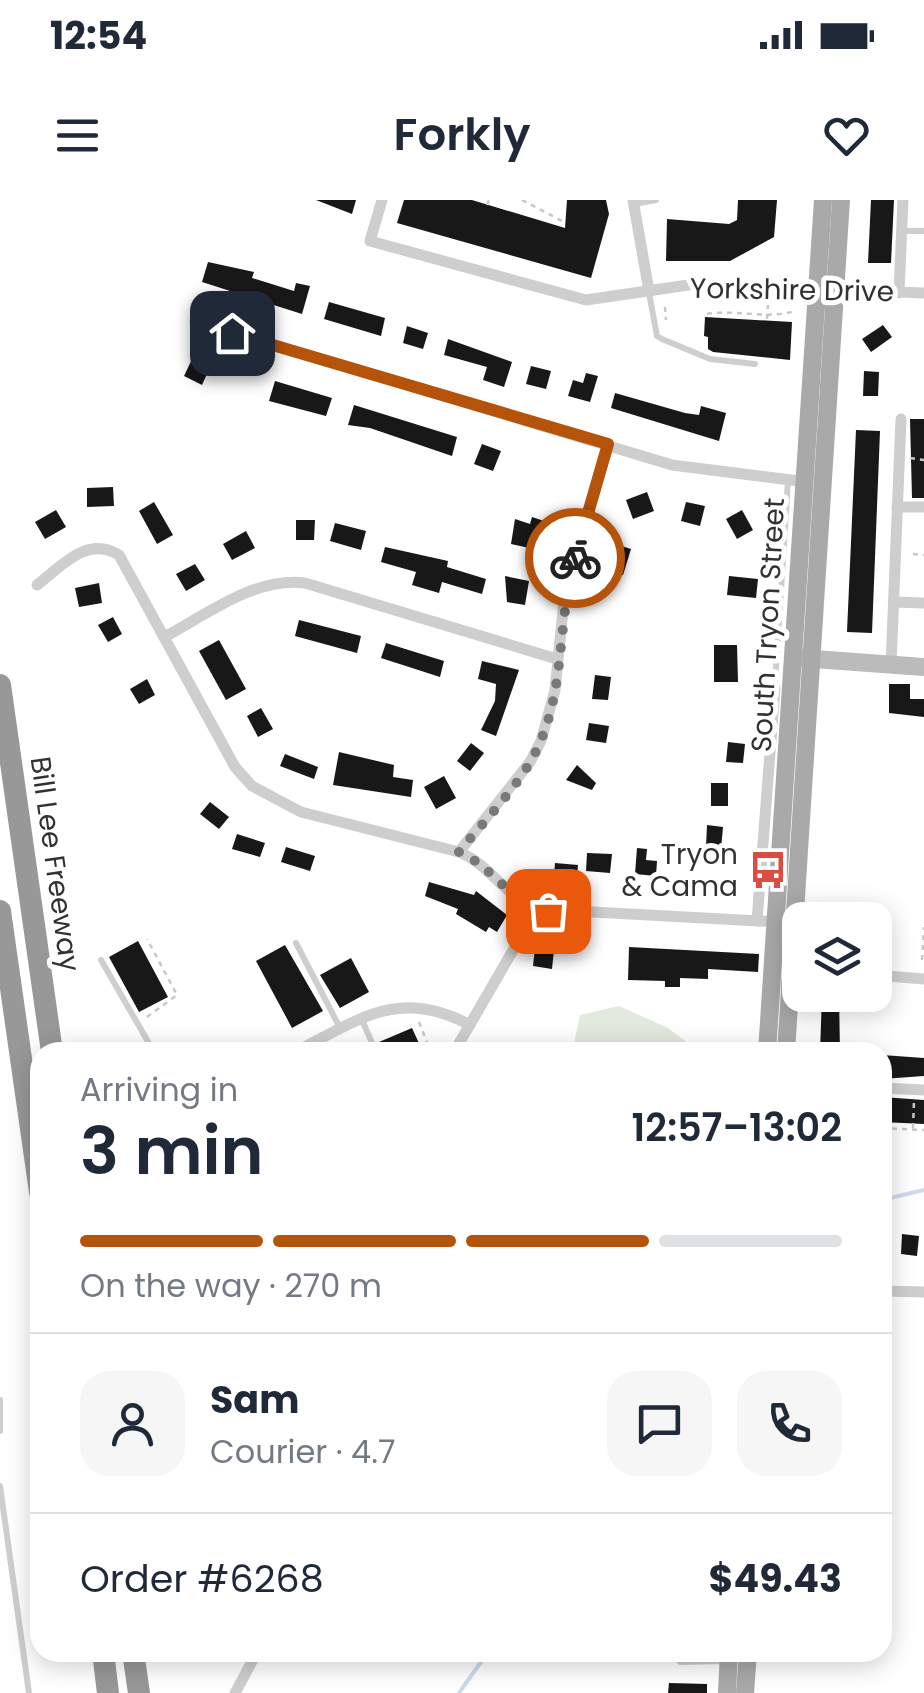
<!DOCTYPE html>
<html lang="en">
<head>
<meta charset="utf-8">
<style>
  body { margin:0; font-family:Poppins,sans-serif; background:#f6f6f7; color:#1f2937; height:100vh; display:flex; flex-direction:column; font-size:38px; white-space:nowrap }
  * { box-sizing:border-box; margin:0 }
  p { font-size:32px; color:#747a83 }
  .icon { flex:none; width:55px; height:55px; fill:none; stroke:currentColor; stroke-width:2; stroke-linecap:round; stroke-linejoin:round }
  .map { position:relative; flex:1; overflow:hidden }
  .details { position:absolute; left:30px; top:842px; width:862px; height:620px; display:flex; flex-direction:column; background:#fff; border-radius:30px; box-shadow:0 5px 25px #0003 }
  .details>* { flex:none }
  .fabs { position:absolute; left:782px; top:702px; display:grid; gap:20px }
  .fabs a { display:grid; place-items:center; width:110px; height:110px; border-radius:20px; background:#fff; box-shadow:0 5px 25px #0003; font-size:50px }
  .pin { position:absolute; display:grid; place-items:center; width:85px; height:85px; color:#fff; margin:-42px; border-radius:20px; box-shadow:0 5px 15px #0006 }
  .courier { position:absolute; display:grid; place-items:center; width:100px; height:100px; margin:-50px; border:8px solid #b45309; border-radius:50%; background:#fff; color:#222; box-shadow:0 2px 12px #0007 }
  .overview em { font-style:normal; font-weight:600 }
  .overview div { display:flex; flex-direction:column-reverse }
  .overview { display:flex; align-items:center; justify-content:space-between; height:170px; padding:0 50px }
  h1 { font-size:65px; font-weight:600; line-height:75px }
  .bar { display:grid; grid-template-columns:repeat(4,1fr); gap:15px 10px; align-content:center; height:120px; padding:0 50px }
  .bar i { height:12px; border-radius:8px; background:#e0e1e3 }
  .bar .on { background:#b45309 }
  .bar p { grid-column:span 4 }
  .line { display:flex; align-items:center; gap:25px; padding:0 50px; border-top:2px solid #e0e1e3 }
  .line div { flex:1 }
  .round { display:grid; place-items:center; flex:none; width:105px; height:105px; border-radius:30px; background:#f6f6f7 }
  .status { display:flex; justify-content:space-between; align-items:center; height:70px; padding:0 50px; background:#fff; direction:ltr }
  .status svg { height:28px; fill:currentColor }
  header { display:flex; justify-content:space-between; align-items:center; height:130px; padding:0 50px; background:#fff; font-size:45px; font-weight:600 }
  .map>svg:first-child { display:block }
  .green { fill:#e2e9dd }
  .lines { fill:none; stroke-linecap:round; stroke-linejoin:round }
  .stream { stroke:#cedbeb; stroke-width:4 }
  .building { fill:#181818 }
  .path { stroke:#c8c8c8; stroke-width:2.5; stroke-dasharray:5 5; stroke-linecap:butt }
  .lane { stroke:#cecece; stroke-width:6 }
  .street { stroke:#cecece; stroke-width:11 }
  .secondary { stroke:#bbb; stroke-width:18 }
  .primary { stroke:#a9a9a9; stroke-width:18 }
  .highway { stroke:#989898; stroke-width:22 }
  .done { stroke:#797979; stroke-width:10; stroke-dasharray:0 18 }
  .route { stroke:#b45309; stroke-width:12 }
  .labels { text-anchor:middle; dominant-baseline:central; stroke-width:10; stroke-linejoin:round; paint-order:stroke }
  .street-label { font-size:28px; fill:#313131; stroke:#fff }
  .poi-label { font-size:28px; fill:#313131; stroke:#fff; text-anchor:end }
</style>
</head>
<body>
<div class="status"><b>12:54</b><svg viewBox="0 0 49 12"><path d="M0 12V9h3v3zM5 12V6h3v6zM10 12V3h3v9zM15 12V0h3v12zM26 1h20v11H26zM47 4h2v5h-2z"/></svg></div>
<header><svg class="icon" aria-label="menu" viewBox="0 0 24 24"><path d="M4 6h16M4 12h16M4 18h16"/></svg>Forkly<svg class="icon" aria-label="heart" viewBox="0 0 24 24"><path d="M12 20l-8-8c-3-5 5-10 8-4 3-6 11-1 8 4z"/></svg></header>
<div class="map">
<svg width="924" height="1493" viewBox="0 0 924 1493">
  <rect width="100%" height="100%" fill="#fff"/>
  <path class="green" d="M 619,806 L 668,828 L 700,852 L 512,852 L 574,843 L 580,815 Z"/>
  <g class="lines">
    <g class="stream">
      <path d="M 882,1000 L 924,990"/>
      <path d="M 459,1493 L 488,1452"/>
    </g>
  </g>
  <g class="building">
    <path d="M 316,0 L 356,0 L 352,14 Z"/>
    <path d="M 404,0 L 472,0 L 565,28 L 567,0 L 606,0 L 609,14 L 591,78 L 397,23 Z"/>
    <path d="M 738,0 L 777,0 L 774,37 L 730,61 L 666,61 L 667,19 L 729,24 L 737,20 Z"/>
    <path d="M 871,0 L 894,0 L 891,63 L 868,63 Z"/>
    <path d="M 208,62 L 254,72 L 252,78 L 294,91 L 296,83 L 310,86 L 302,114 L 202,82 Z"/>
    <path d="M 329,102 L 385,118 L 381,136 L 324,119 Z"/>
    <path d="M 705,117 L 792,122 L 790,160 L 713,152 L 708,149 L 708,137 L 704,136 Z"/>
    <path d="M 883,125 L 892,137 L 871,152 L 862,139 Z"/>
    <path d="M 407,126 L 428,133 L 423,149 L 403,143 Z"/>
    <path d="M 448,139 L 512,162 L 504,187 L 483,180 L 487,167 L 444,155 Z"/>
    <path d="M 194,155 L 212,163 L 202,185 L 184,176 Z"/>
    <path d="M 531,166 L 551,171 L 546,189 L 526,184 Z"/>
    <path d="M 864,171 L 879,172 L 878,196 L 863,196 Z"/>
    <path d="M 586,173 L 598,176 L 590,202 L 568,196 L 573,180 L 583,183 Z"/>
    <path d="M 275,181 L 332,198 L 326,216 L 269,201 Z"/>
    <path d="M 615,193 L 685,213 L 699,215 L 701,206 L 726,213 L 719,241 L 611,208 Z"/>
    <path d="M 354,205 L 457,237 L 452,256 L 370,228 L 348,225 Z"/>
    <path d="M 910,219 L 924,219 L 924,298 L 912,298 Z"/>
    <path d="M 856,230 L 880,231 L 872,433 L 847,432 Z"/>
    <path d="M 482,244 L 501,251 L 493,271 L 474,264 Z"/>
    <path d="M 113,287 L 114,306 L 87,307 L 87,288 Z"/>
    <path d="M 647,292 L 654,311 L 633,319 L 626,300 Z"/>
    <path d="M 154,302 L 173,335 L 157,344 L 139,311 Z"/>
    <path d="M 686,302 L 705,306 L 700,326 L 681,321 Z"/>
    <path d="M 56,310 L 66,327 L 45,339 L 35,322 Z"/>
    <path d="M 742,310 L 753,330 L 737,339 L 726,319 Z"/>
    <path d="M 532,317 L 547,322 L 544,343 L 540,342 L 538,350 L 511,344 L 515,319 L 530,324 Z"/>
    <path d="M 296,320 L 315,320 L 314,340 L 296,340 Z"/>
    <path d="M 335,323 L 366,331 L 361,350 L 330,341 Z"/>
    <path d="M 246,331 L 255,348 L 232,360 L 223,344 Z"/>
    <path d="M 615,344 L 631,349 L 623,375 L 607,371 Z"/>
    <path d="M 385,347 L 448,361 L 447,367 L 486,379 L 482,394 L 442,382 L 439,393 L 412,385 L 416,372 L 381,362 Z"/>
    <path d="M 195,364 L 205,380 L 186,391 L 176,374 Z"/>
    <path d="M 505,376 L 529,381 L 525,405 L 507,402 Z"/>
    <path d="M 729,376 L 758,379 L 756,398 L 727,395 Z"/>
    <path d="M 99,383 L 102,403 L 79,407 L 75,388 Z"/>
    <path d="M 113,417 L 122,434 L 108,442 L 98,425 Z"/>
    <path d="M 299,420 L 361,436 L 357,453 L 295,436 Z"/>
    <path d="M 219,440 L 246,489 L 226,500 L 199,451 Z"/>
    <path d="M 386,443 L 444,461 L 440,477 L 381,458 Z"/>
    <path d="M 714,445 L 737,445 L 738,482 L 714,482 Z"/>
    <path d="M 482,461 L 519,470 L 496,536 L 481,530 L 495,501 L 496,484 L 478,479 Z"/>
    <path d="M 595,475 L 611,477 L 608,500 L 592,499 Z"/>
    <path d="M 147,479 L 155,495 L 139,504 L 130,489 Z"/>
    <path d="M 889,484 L 910,484 L 910,499 L 924,499 L 924,517 L 889,513 Z"/>
    <path d="M 261,508 L 273,529 L 258,537 L 247,516 Z"/>
    <path d="M 589,523 L 609,526 L 606,543 L 586,540 Z"/>
    <path d="M 728,542 L 745,544 L 743,563 L 726,562 Z"/>
    <path d="M 471,543 L 484,553 L 470,571 L 457,561 Z"/>
    <path d="M 339,552 L 394,565 L 393,577 L 413,580 L 411,597 L 333,585 Z"/>
    <path d="M 285,554 L 318,567 L 314,579 L 280,566 Z"/>
    <path d="M 577,565 L 596,583 L 592,590 L 566,580 Z"/>
    <path d="M 444,576 L 456,598 L 436,609 L 424,587 Z"/>
    <rect x="711" y="583" width="17" height="23"/>
    <path d="M 210,602 L 229,617 L 219,629 L 200,614 Z"/>
    <path d="M 707,625 L 723,627 L 721,649 L 706,647 Z"/>
    <path d="M 237,634 L 265,643 L 260,657 L 232,649 Z"/>
    <path d="M 286,647 L 315,656 L 310,671 L 281,662 Z"/>
    <path d="M 637,648 L 647,649 L 646,660 L 657,661 L 656,676 L 635,674 Z"/>
    <path d="M 587,653 L 612,654 L 610,673 L 586,671 Z"/>
    <path d="M 555,663 L 578,665 L 576,687 L 553,685 Z"/>
    <path d="M 429,682 L 474,695 L 476,691 L 507,715 L 497,732 L 489,727 L 486,732 L 456,714 L 458,709 L 425,696 Z"/>
    <path d="M 138,741 L 168,797 L 139,812 L 109,757 Z"/>
    <path d="M 285,745 L 323,811 L 292,828 L 256,761 Z"/>
    <path d="M 629,747 L 759,754 L 758,772 L 708,769 L 708,779 L 680,778 L 680,787 L 665,787 L 665,781 L 628,780 Z"/>
    <path d="M 535,748 L 554,750 L 552,769 L 533,766 Z"/>
    <path d="M 351,758 L 369,792 L 340,808 L 320,775 Z"/>
    <path d="M 822,795 L 839,795 L 840,852 L 820,852 Z"/>
    <path d="M 412,828 L 423,852 L 383,852 L 379,842 Z"/>
    <path d="M 882,855 L 924,858 L 924,876 L 882,879 Z"/>
    <path d="M 882,897 L 924,900 L 924,924 L 882,922 Z"/>
    <path d="M 902,1034 L 919,1036 L 917,1056 L 901,1054 Z"/>
    <path d="M 669,1483 L 707,1484 L 707,1493 L 668,1493 Z"/>
  </g>
  <g class="lines">
    <g class="path">
      <path d="M 522,0 L 566,23"/>
      <path d="M 487,5 L 489,0"/>
      <path d="M 665,107 L 666,120"/>
      <path d="M 707,114 C 736,109 767,120 795,111"/>
      <path d="M 767,119 L 768,105"/>
      <path d="M 910,258 L 924,260"/>
      <path d="M 913,354 L 924,355"/>
      <path d="M 922,760 L 924,727"/>
      <path d="M 147,817 L 177,795 L 147,739"/>
      <path d="M 419,822 L 430,850"/>
      <path d="M 200,844 L 204,852"/>
      <path d="M 882,928 L 924,930"/>
      <path d="M 913,928 L 914,901"/>
    </g>
    <g class="lane">
      <path d="M 634,4 L 656,0"/>
      <path d="M 903,31 L 924,31"/>
      <path d="M 649,93 L 657,136 L 662,139 L 710,159 L 755,164"/>
      <path d="M 775,482 L 788,281"/>
      <path d="M 296,743 L 340,828"/>
      <path d="M 101,760 L 154,852"/>
      <path d="M 362,820 L 376,852"/>
      <path d="M 0,1200 L 0,1231"/>
      <path d="M 0,1286 L 29,1493"/>
      <path d="M 670,1452 L 680,1462 L 725,1461"/>
    </g>
    <g class="street">
      <path d="M 382,0 L 370,41 L 586,100 L 695,84 L 924,93"/>
      <path d="M 633,0 L 649,91"/>
      <path d="M 899,93 L 903,0"/>
      <path d="M 195,121 L 672,265 L 807,282"/>
      <path d="M 897,307 L 924,307"/>
      <path d="M 37,385 C 62,366 87,335 119,355 L 235,567 L 252,586 L 301,612 L 459,652 C 491,665 506,698 537,709 L 780,722"/>
      <path d="M 894,402 L 924,403"/>
      <path d="M 166,436 C 209,413 255,377 305,383 L 557,459"/>
      <path d="M 891,465 L 901,219"/>
      <path d="M 459,652 L 530,562 L 541,541 L 555,490 L 564,400 L 608,245"/>
      <path d="M 757,721 L 775,488"/>
      <path d="M 875,775 L 924,779"/>
      <path d="M 295,852 C 360,819 399,787 470,825"/>
      <path d="M 454,852 L 537,709"/>
      <path d="M 882,888 L 924,890"/>
      <path d="M 882,1091 L 924,1092"/>
      <path d="M 235,1493 L 257,1452"/>
    </g>
    <path class="secondary" d="M 800,458 L 924,467"/>
    <g class="primary">
      <path d="M 767,852 L 823,0"/>
      <path d="M 786,852 L 841,0"/>
      <path d="M 727,1493 L 729,1452"/>
      <path d="M 745,1493 L 748,1452"/>
    </g>
    <g class="highway">
      <path d="M 0,485 L 52,852"/>
      <path d="M 0,711 L 40,992"/>
      <path d="M 103,1452 L 108,1493"/>
      <path d="M 133,1452 L 139,1493"/>
    </g>
  </g>
  <g class="lines">
    <path class="done" d="M 548,711 C 511,705 493,666 459,652 C 487,617 525,581 541,540 C 565,483 558,418 575,358"/>
    <path class="route" d="M 232,133 L 608,244 L 575,358"/>
  </g>
  <defs>
    <g id="bus-bare" transform="scale(3)"><path d="M-5-6H5V4H4V6H2V4H-2V6H-4V4H-5ZM-3.5-4V0h7V-4ZM-3.5 1.2v1.5H-2V1.2ZM2 1.2v1.5H3.5V1.2Z" fill="#da4d40" stroke="#fff" stroke-width="2.5" paint-order="stroke"/></g>
  </defs>
  <g fill-rule="evenodd">
    <use href="#bus-bare" x="768" y="670"/>
  </g>
  <g class="labels">
    <g class="street-label">
      <text transform="translate(792 90) rotate(1)">Yorkshire Drive</text>
      <text transform="translate(768 425) rotate(-87)">South Tryon Street</text>
      <text transform="translate(55 664) rotate(82)">Bill Lee Freeway</text>
    </g>
    <g class="poi-label">
      <text x="738" y="654">Tryon<tspan x="738" dy="32">&amp; Cama</tspan></text>
    </g>
  </g>
</svg>
<div class="fabs">
<a><svg class="icon" aria-label="layers" viewBox="0 0 24 24"><path d="M12 4l9 5-9 5-9-5zM3 14l9 5 9-5"/></svg></a>
</div>
<div class="pin" style="left:548px;top:711px;background:#ea580c"><svg class="icon" aria-label="bag" viewBox="0 0 24 24"><path d="M5 8h14l-1 12H6zM9 8a3 3 0 0 1 6 0"/></svg></div>
<div class="pin" style="left:232px;top:133px;background:#1f2937"><svg class="icon" aria-label="home" viewBox="0 0 24 24"><path d="M3 11l9-7 9 7M6 9v11h12V9"/></svg></div>
<div class="courier" style="left:575px;top:358px"><svg class="icon" aria-label="bike" viewBox="0 0 24 24"><circle cx="6" cy="16" r="4"/><circle cx="18" cy="16" r="4"/><path d="M6 16l4-8h5l3 8M10 8l3 8H6M13 5h3"/></svg></div>
<section class="details">
<div class="overview"><div><h1>3 min</h1><p>Arriving in</p></div><em>12:57–13:02</em></div>
<div class="bar"><i class="on"></i><i class="on"></i><i class="on"></i><i></i><p>On the way · 270 m</p></div>
<div class="line" style="height:180px"><a class="round"><svg class="icon" aria-label="person" viewBox="0 0 24 24"><circle cx="12" cy="8" r="4"/><path d="M4 21q1-7 8-7t8 7"/></svg></a><div><b>Sam</b><p>Courier · 4.7</p></div><a class="round"><svg class="icon" aria-label="chat" viewBox="0 0 24 24"><path d="M4 5h16v11H9l-5 4z"/></svg></a><a class="round"><svg class="icon" aria-label="phone" viewBox="0 0 24 24"><path d="M5 4h4l2 5-3 2q2 4 5 5l2-3 5 2v4C11 20 4 13 5 4z"/></svg></a></div>
<div class="line" style="height:130px"><div>Order #6268</div><b>$49.43</b></div>
</section>
</div>
</body>
</html>
